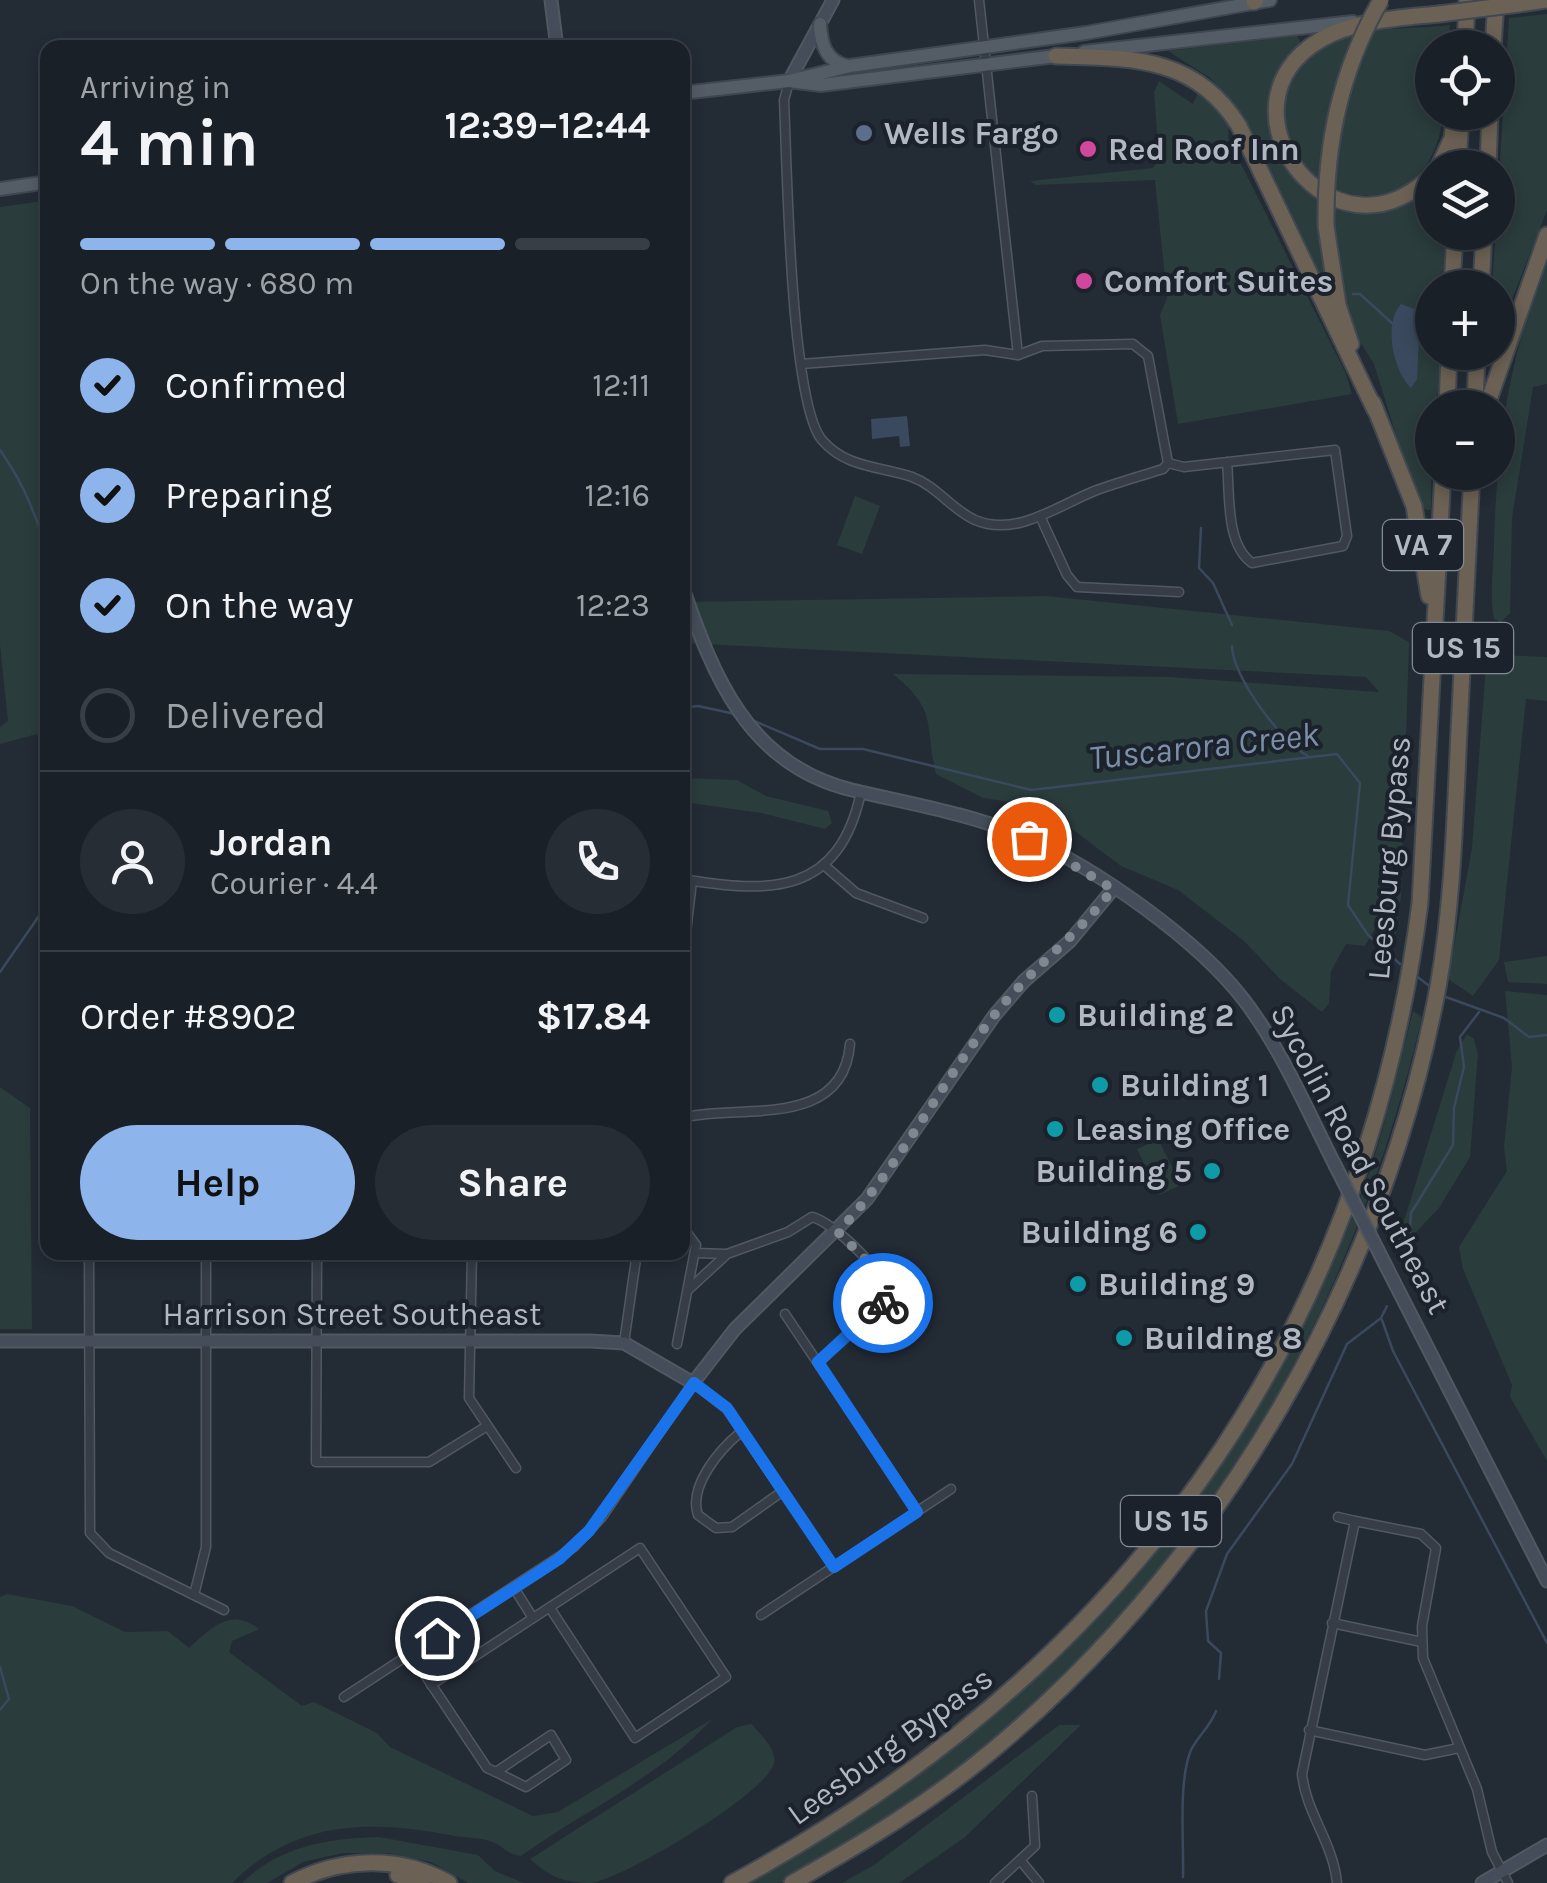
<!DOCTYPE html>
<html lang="en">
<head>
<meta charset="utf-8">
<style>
  body { margin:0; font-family:Karla,sans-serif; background:#272d34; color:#f1f3f6; height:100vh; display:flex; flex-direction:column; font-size:38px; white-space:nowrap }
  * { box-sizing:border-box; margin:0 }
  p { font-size:32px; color:#9fa3a8 }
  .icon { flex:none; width:55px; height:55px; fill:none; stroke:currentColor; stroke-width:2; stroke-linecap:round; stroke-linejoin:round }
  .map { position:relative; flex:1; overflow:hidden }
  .side { position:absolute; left:40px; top:40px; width:650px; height:1220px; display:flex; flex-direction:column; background:#1a2028; border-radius:20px; box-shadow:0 5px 15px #0003,0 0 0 2px #383e45 }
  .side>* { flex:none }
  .buttons { position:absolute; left:1415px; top:30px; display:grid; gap:20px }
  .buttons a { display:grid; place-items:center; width:100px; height:100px; border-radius:50%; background:#1a2028; box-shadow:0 5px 15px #0003,0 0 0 2px #383e45; font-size:50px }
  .pin { position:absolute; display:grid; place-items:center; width:85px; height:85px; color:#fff; margin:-42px; border:5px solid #fff; border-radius:50%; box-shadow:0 2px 10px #0007 }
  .courier { position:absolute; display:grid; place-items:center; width:100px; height:100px; margin:-50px; border:8px solid #1a73e8; border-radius:50%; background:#fff; color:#222; box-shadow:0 2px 12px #0007 }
  .headline em { font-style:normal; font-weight:700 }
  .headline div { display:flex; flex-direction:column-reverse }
  .headline { display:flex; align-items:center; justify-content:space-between; height:170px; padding:0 40px }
  h1 { font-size:65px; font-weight:700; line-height:75px }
  .bar { display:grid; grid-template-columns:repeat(4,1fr); gap:15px 10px; align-content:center; height:120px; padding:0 40px }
  .bar i { height:12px; border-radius:8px; background:#383e45 }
  .bar .current { background:#8db4eb }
  .bar p { grid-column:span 4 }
  .line { display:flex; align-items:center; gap:25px; padding:0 40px; border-top:2px solid #383e45 }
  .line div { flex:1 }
  .round { display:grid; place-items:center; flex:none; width:105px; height:105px; border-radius:52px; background:#272d34 }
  ol { padding:0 40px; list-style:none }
  li { display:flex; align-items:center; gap:30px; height:110px }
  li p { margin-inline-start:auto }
  li .icon { padding:10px; border-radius:50%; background:#8db4eb; color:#111; stroke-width:4 }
  li:last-child { color:#9fa3a8 }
  li i { width:55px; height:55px; border:5px solid #383e45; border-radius:50% }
  .action { display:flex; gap:20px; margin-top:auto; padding:20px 40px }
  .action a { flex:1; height:115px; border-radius:60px; background:#8db4eb; color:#111; font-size:40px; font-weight:700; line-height:115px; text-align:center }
  .action a+a { background:#272d34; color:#f1f3f6 }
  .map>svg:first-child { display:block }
  .green { fill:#2b3c3c }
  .water { fill:#3a495d }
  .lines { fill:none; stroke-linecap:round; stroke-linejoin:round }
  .stream { stroke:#3a495d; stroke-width:2.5 }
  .street-casing { stroke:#515861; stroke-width:11 }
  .secondary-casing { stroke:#515861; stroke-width:15 }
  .primary-casing { stroke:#3f4650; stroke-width:16 }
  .highway-casing { stroke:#414851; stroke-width:19 }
  .street { stroke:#363d46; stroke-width:8 }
  .secondary { stroke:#444d59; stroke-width:11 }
  .primary { stroke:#545c66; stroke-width:12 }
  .highway { stroke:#6b6154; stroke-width:15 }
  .secondary-bridge-casing { stroke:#515861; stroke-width:15; stroke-linecap:butt }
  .highway-bridge-casing { stroke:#414851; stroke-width:19; stroke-linecap:butt }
  .secondary-bridge { stroke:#444d59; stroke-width:11 }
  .highway-bridge { stroke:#6b6154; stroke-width:15 }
  .done { stroke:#7f8791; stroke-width:10; stroke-dasharray:0 18 }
  .route { stroke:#1a73e8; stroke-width:12 }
  .service-dot { fill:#5c6f8a; stroke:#1b222b; stroke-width:4 }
  .hotel-dot { fill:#d1479c; stroke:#1b222b; stroke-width:4 }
  .culture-dot { fill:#0f9aa8; stroke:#1b222b; stroke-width:4 }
  .labels { text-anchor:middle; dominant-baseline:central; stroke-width:8; stroke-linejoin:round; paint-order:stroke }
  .shield { fill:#1b222b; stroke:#848b95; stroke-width:2.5 }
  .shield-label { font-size:30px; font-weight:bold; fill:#b1b8c3 }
  .poi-label { font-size:32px; font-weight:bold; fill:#b1b8c3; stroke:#1b222b; text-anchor:start }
  .street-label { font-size:32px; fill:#b1b8c3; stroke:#1b222b }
  .water-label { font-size:35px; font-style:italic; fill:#7c8fa8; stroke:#1b222b }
</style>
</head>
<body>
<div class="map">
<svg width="1547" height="1883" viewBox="0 0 1547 1883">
  <rect width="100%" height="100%" fill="#232b35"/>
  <g class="green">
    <path d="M 1547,14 L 1547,210 L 1498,335 L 1498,288 L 1492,287 L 1509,18 Z"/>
    <path d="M 1450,25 L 1448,47 L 1432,48 L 1432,112 L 1443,113 C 1431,256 1241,191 1293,80 C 1303,59 1320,43 1343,36 C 1376,27 1416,29 1450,25 Z"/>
    <path d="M 1297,36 L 1301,43 C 1249,90 1261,164 1319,198 L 1328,292 L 1239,110 L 1210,78 L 1168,51 Z"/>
    <path d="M 1159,81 L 1193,104 L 1199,90 L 1229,125 L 1228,138 L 1346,374 L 1352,394 L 1178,424 L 1160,315 L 1167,298 L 1155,180 L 1036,185 L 1030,181 L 1153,168 L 1159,159 L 1154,92 Z"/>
    <path d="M 1432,182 L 1432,232 L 1445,233 L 1443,287 L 1432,288 L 1432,352 L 1440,353 L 1437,407 L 1432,408 L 1431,510 L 1419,509 L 1374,364 L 1352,329 L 1334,237 L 1334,207 C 1370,213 1406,209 1432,182 Z"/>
    <path d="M 43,201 L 48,205 L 46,747 L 37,734 L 0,744 L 0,727 L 8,721 L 0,645 L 0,207 Z"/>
    <path d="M 1547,264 L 1547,384 L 1533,387 L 1512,518 L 1510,613 L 1501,622 L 1494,619 C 1489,595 1494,567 1494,542 C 1497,446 1508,353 1547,264 Z"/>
    <path d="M 855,496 L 880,506 L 862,554 L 837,545 Z"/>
    <path d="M 1046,596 L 1389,631 L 1409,642 L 1401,896 L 1395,939 L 1377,925 L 1365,946 L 1346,944 L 1331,971 L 1329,1003 L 1322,1012 L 1280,979 L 1244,941 L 1178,890 L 1121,866 L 1043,807 L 983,798 L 936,774 C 924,723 939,712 893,674 L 1170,677 L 1379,692 L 1366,677 L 683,643 L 683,602 Z"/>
    <path d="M 1493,634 L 1503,636 L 1502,655 L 1547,657 L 1547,701 L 1526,699 L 1499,960 L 1473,996 L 1448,979 L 1472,848 L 1488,639 Z"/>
    <path d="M 683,778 L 737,780 L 766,796 L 828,811 L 832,823 L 825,829 L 761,813 L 683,802 Z"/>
    <path d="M 1547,956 L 1547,984 L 1508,982 L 1504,962 Z"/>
    <path d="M 1505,991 L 1547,995 L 1547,1461 L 1510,1397 L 1512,1385 L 1463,1269 L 1459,1247 L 1507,1171 L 1504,1147 L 1512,1067 Z"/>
    <path d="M 1413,1011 L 1422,1017 C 1349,1331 1183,1606 920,1797 C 893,1817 807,1878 778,1883 C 768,1883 757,1883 747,1883 C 944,1775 1133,1620 1247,1422 C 1265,1392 1280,1360 1296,1329 C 1318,1286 1341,1244 1359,1200 C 1383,1139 1397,1074 1413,1011 Z"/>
    <path d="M 1467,1034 L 1474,1039 L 1478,1054 L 1470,1157 L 1439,1208 L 1402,1247 L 1398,1240 L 1457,1050 Z"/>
    <path d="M 0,1087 L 30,1108 L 32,1329 L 0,1329 Z"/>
    <path d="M 1158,1139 L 1181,1185 L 1159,1195 L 1137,1149 Z"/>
    <path d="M 7,1594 L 72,1606 L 125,1632 L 168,1631 L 189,1648 C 212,1627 230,1607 259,1629 L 232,1641 L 229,1652 L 302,1706 L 314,1702 L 377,1733 L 390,1747 L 533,1816 L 558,1812 L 712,1719 C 659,1778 585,1810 521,1856 C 507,1854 506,1849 495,1843 C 483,1837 462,1838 449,1835 C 366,1819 294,1822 232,1883 L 0,1883 L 0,1597 Z"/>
    <path d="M 752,1724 C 760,1735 777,1749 774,1763 C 768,1793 623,1879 591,1883 C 565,1883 549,1877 530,1859 L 737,1727 Z"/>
    <path d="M 1059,1725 L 1081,1725 L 964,1838 L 899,1883 L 842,1883 L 874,1865 Z"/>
    <path d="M 379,1837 L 478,1855 L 495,1871 L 524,1883 L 468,1883 L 431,1862 L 388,1853 L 343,1853 L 303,1862 L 267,1883 L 242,1883 C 279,1846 330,1838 379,1837 Z"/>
  </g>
  <g class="water">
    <path d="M 1401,304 L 1417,310 L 1420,317 L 1417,379 L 1411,388 C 1393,371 1383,323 1401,304 Z"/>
    <path d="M 907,416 L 910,446 L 900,447 L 899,436 L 872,439 L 871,419 Z"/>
  </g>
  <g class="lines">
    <g class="stream">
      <path d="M 1353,294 L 1360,294 L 1393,324"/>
      <path d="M 0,450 C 26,487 31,508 48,548"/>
      <path d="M 1201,528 L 1199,568 L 1213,583 L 1232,625"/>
      <path d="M 1232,646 C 1232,676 1282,743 1308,756"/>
      <path d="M 682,708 L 698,706 L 735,714"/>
      <path d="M 752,720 L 820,749 L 863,749 L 1031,790 L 1337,754 L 1360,783 L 1348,905 L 1368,935 L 1400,964"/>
      <path d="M 0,972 L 48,903"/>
      <path d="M 1415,975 L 1432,988"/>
      <path d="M 1443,996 L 1504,1018 L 1529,1037 L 1547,1035"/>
      <path d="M 1409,1245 L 1411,1213 L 1453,1145 L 1454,1108 L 1464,1067 L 1460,1037 L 1479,1012"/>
      <path d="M 1382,1320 L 1393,1351 L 1547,1643"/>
      <path d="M 0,1667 L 9,1699 L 0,1710"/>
      <path d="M 1219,1679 L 1221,1653 L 1208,1641 L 1206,1611 L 1227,1554 L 1292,1464 L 1347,1344 L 1381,1318 L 1387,1306"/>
      <path d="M 1183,1877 C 1184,1842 1178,1781 1191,1750 C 1198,1736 1210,1727 1216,1711"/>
    </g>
    <g class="street-casing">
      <g id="street">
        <path d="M 979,0 L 1018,355"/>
        <path d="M 789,82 L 784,100 C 787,162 790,402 822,440 C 846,468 879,466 912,477 C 937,486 951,509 975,520 C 1017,538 1060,504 1097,490 C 1119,482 1141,476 1163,469 L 1168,463 L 1148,356 L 1133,344 L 1042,346 L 1018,355 L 985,350 L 801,364"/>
        <path d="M 1168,463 L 1184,467 L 1335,450 L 1347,536 L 1343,546 L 1252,563 C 1225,544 1230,492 1227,462"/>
        <path d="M 1040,516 L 1067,575 L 1077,587 L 1179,592"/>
        <path d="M 825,866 L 856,893 L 923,918"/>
        <path d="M 682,879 C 771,894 839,895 861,792"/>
        <path d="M 682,967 L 692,881"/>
        <path d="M 682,1118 C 735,1103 843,1132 850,1044"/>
        <path d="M 89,1252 L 90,1533 L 109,1553 L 224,1610"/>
        <path d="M 317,1252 L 316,1462 L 429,1462 L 487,1426"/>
        <path d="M 472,1252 L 469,1398 L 516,1468"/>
        <path d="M 695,1253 L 727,1254 L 788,1232 L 812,1217 C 832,1221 889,1275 887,1295 L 818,1363"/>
        <path d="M 688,1290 L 725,1256"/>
        <path d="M 785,1314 L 917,1511"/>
        <path d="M 624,1343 L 637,1252"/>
        <path d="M 677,1344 L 696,1245 L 682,1226"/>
        <path d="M 741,1432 C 720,1449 688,1486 698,1515 L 716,1528 L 732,1527 L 783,1491"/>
        <path d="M 1338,1517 L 1355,1521"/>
        <path d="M 514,1588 L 533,1618"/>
        <path d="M 194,1595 L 206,1547 L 206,1252"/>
        <path d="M 761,1615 L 951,1489"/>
        <path d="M 1332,1623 L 1422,1642"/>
        <path d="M 411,1654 L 487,1768 L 496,1772"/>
        <path d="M 431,1685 L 640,1548 L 726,1677 L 635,1738 L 550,1608"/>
        <path d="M 344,1697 L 574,1547 L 602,1517 L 693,1383 L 727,1409 L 834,1567"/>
        <path d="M 1309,1730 L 1425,1755 L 1459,1748"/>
        <path d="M 551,1735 L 566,1760 L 526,1787 L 496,1772 Z"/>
        <path d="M 1021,1861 L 1039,1883"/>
        <path d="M 995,1883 L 1035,1846 L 1032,1796"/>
        <path d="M 1337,1883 C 1333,1842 1306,1813 1302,1774 L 1355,1521 L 1421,1534 L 1436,1548 L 1422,1626 L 1423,1658 L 1477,1789 L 1492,1852 L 1508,1883"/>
      </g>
    </g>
    <g class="secondary-casing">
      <g id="secondary">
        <path d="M 551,0 L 557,48"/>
        <path d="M 789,81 L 833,0"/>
        <path d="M 682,585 C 713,676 748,765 852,790 C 911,804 972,814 1027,838 C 1096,868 1198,940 1244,1000 C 1282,1050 1307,1110 1335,1165"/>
        <path d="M 1387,1268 L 1547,1581"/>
        <path d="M 0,1341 L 590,1341 L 624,1343 L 693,1383 L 735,1329 L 867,1199 L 994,1016 L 1024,981 L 1070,941 L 1113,889"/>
        <path d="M 1482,1883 L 1547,1845"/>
      </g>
    </g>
    <g class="primary-casing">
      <g id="primary">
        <path d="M 820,24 C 821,44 826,62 848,66"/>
        <path d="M 1084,52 L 1353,22"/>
        <path d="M 789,81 L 821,85 L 1064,55"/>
        <path d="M 682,93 L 789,81 L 850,66 L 1086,33 L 1270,0"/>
        <path d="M 0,189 L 48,182"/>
      </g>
    </g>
    <g class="highway-casing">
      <g id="highway">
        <path d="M 1254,2 L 1256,0"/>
        <path d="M 1519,4 L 1547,0"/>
        <path d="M 1465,48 L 1467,0"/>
        <path d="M 1493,48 L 1496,0"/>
        <path d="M 1056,56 C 1131,58 1196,56 1239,126 L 1375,410"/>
        <path d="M 1438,168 L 1452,138 L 1455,112"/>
        <path d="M 1458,168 L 1460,131"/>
        <path d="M 1488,168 L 1490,112"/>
        <path d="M 1432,175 C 1332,273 1209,106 1320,40 C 1355,20 1399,18 1439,14"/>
        <path d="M 1326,226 L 1338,305 L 1351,344"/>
        <path d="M 1452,288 L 1455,232"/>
        <path d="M 1481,288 L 1484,232"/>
        <path d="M 1373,403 L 1414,506 L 1429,596"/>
        <path d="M 1447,408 L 1449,352"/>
        <path d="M 1475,408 L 1477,352"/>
        <path d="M 1486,408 L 1547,235"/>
        <path d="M 398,1875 L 423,1883"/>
        <path d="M 292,1883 C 341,1857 400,1855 449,1883"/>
        <path d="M 732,1883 C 1121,1671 1363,1347 1420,903 L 1443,472"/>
        <path d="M 792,1883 C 863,1843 931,1802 993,1750 C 1222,1558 1383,1281 1438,987 C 1453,903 1455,816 1459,730 C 1463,644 1468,558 1472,472"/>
      </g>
    </g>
    <use href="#street" class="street"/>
    <use href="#secondary" class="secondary"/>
    <use href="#primary" class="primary"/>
    <use href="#highway" class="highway"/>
    <g class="secondary-bridge-casing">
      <path id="secondary-bridge" d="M 1335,1165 L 1387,1268"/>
    </g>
    <g class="highway-bridge-casing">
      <g id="highway-bridge">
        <path d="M 1439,14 L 1519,4"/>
        <path d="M 1326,226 C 1325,145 1340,71 1381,0"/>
      </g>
    </g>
    <use href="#secondary-bridge" class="secondary-bridge"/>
    <use href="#highway-bridge" class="highway-bridge"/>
  </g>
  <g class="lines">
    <path class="done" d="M 883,1303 L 888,1288 L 884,1278 L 838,1232 C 900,1166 940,1084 996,1013 C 1032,968 1078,935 1113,889 L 1029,839"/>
    <path class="route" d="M 437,1638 L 559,1559 L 589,1531 L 694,1383 L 727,1408 L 834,1567 L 917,1512 L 818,1362 L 883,1303"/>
  </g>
  <circle class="service-dot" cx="864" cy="133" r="10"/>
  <g class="hotel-dot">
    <circle cx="1088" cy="149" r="10"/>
    <circle cx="1084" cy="281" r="10"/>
  </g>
  <g class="culture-dot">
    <circle cx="1057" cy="1015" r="10"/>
    <circle cx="1100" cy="1085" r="10"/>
    <circle cx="1055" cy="1129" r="10"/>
    <circle cx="1212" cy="1171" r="10"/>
    <circle cx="1198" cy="1232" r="10"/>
    <circle cx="1078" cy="1284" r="10"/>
    <circle cx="1124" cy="1338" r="10"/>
  </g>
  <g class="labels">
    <g class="shield">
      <rect x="1383" y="520" width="80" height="50" rx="8"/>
      <rect x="1413" y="623" width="100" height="50" rx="8"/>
      <rect x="1121" y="1496" width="100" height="50" rx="8"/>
    </g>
    <g class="shield-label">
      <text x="1423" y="545">VA 7</text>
      <text x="1463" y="648">US 15</text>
      <text x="1171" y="1521">US 15</text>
    </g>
    <g class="poi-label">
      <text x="884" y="133">Wells Fargo</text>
      <text x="1108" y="149">Red Roof Inn</text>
      <text x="1104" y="281">Comfort Suites</text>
      <text x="1077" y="1015">Building 2</text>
      <text x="1120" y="1085">Building 1</text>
      <text x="1075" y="1129">Leasing Office</text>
      <text x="1192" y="1171" text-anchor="end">Building 5</text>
      <text x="1178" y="1232" text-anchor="end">Building 6</text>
      <text x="1098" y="1284">Building 9</text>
      <text x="1144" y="1338">Building 8</text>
    </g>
    <g class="street-label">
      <text transform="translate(1389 858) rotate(-85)">Leesburg Bypass</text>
      <text transform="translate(1360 1159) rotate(62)">Sycolin Road Southeast</text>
      <text x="352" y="1314">Harrison Street Southeast</text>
      <text transform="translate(890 1746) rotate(-36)">Leesburg Bypass</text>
    </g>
    <g class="water-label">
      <text transform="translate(1204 746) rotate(-6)">Tuscarora Creek</text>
    </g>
  </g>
</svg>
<div class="buttons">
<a><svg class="icon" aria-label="locate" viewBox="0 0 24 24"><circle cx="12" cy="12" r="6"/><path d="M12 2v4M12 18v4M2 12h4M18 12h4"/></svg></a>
<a><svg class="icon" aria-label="layers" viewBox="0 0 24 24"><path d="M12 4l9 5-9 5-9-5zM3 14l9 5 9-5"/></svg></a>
<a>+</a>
<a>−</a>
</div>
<div class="pin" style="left:1029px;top:839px;background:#ea580c"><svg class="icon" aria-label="bag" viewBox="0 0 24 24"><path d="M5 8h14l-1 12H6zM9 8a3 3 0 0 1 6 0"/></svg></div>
<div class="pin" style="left:437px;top:1638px;background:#1f2937"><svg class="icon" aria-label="home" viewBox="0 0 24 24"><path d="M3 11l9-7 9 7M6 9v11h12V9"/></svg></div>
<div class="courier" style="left:883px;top:1303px"><svg class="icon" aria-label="bike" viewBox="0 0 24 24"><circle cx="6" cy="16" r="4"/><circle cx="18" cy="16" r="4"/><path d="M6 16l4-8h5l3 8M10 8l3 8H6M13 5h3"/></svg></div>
<section class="side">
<div class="headline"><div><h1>4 min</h1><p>Arriving in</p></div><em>12:39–12:44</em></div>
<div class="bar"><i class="current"></i><i class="current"></i><i class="current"></i><i></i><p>On the way · 680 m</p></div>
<ol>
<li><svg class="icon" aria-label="check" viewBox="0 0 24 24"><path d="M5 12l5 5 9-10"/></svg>Confirmed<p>12:11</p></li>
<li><svg class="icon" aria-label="check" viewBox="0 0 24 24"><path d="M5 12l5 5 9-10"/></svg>Preparing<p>12:16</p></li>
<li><svg class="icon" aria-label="check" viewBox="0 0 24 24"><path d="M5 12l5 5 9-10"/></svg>On the way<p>12:23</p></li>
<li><i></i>Delivered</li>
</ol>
<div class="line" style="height:180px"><a class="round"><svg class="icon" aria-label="person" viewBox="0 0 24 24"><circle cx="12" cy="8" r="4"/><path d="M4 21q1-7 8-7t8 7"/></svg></a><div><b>Jordan</b><p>Courier · 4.4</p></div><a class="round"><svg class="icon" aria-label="phone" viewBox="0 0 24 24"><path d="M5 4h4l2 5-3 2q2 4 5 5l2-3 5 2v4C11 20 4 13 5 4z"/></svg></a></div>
<div class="line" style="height:130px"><div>Order #8902</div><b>$17.84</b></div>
<div class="action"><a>Help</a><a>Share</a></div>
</section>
</div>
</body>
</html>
